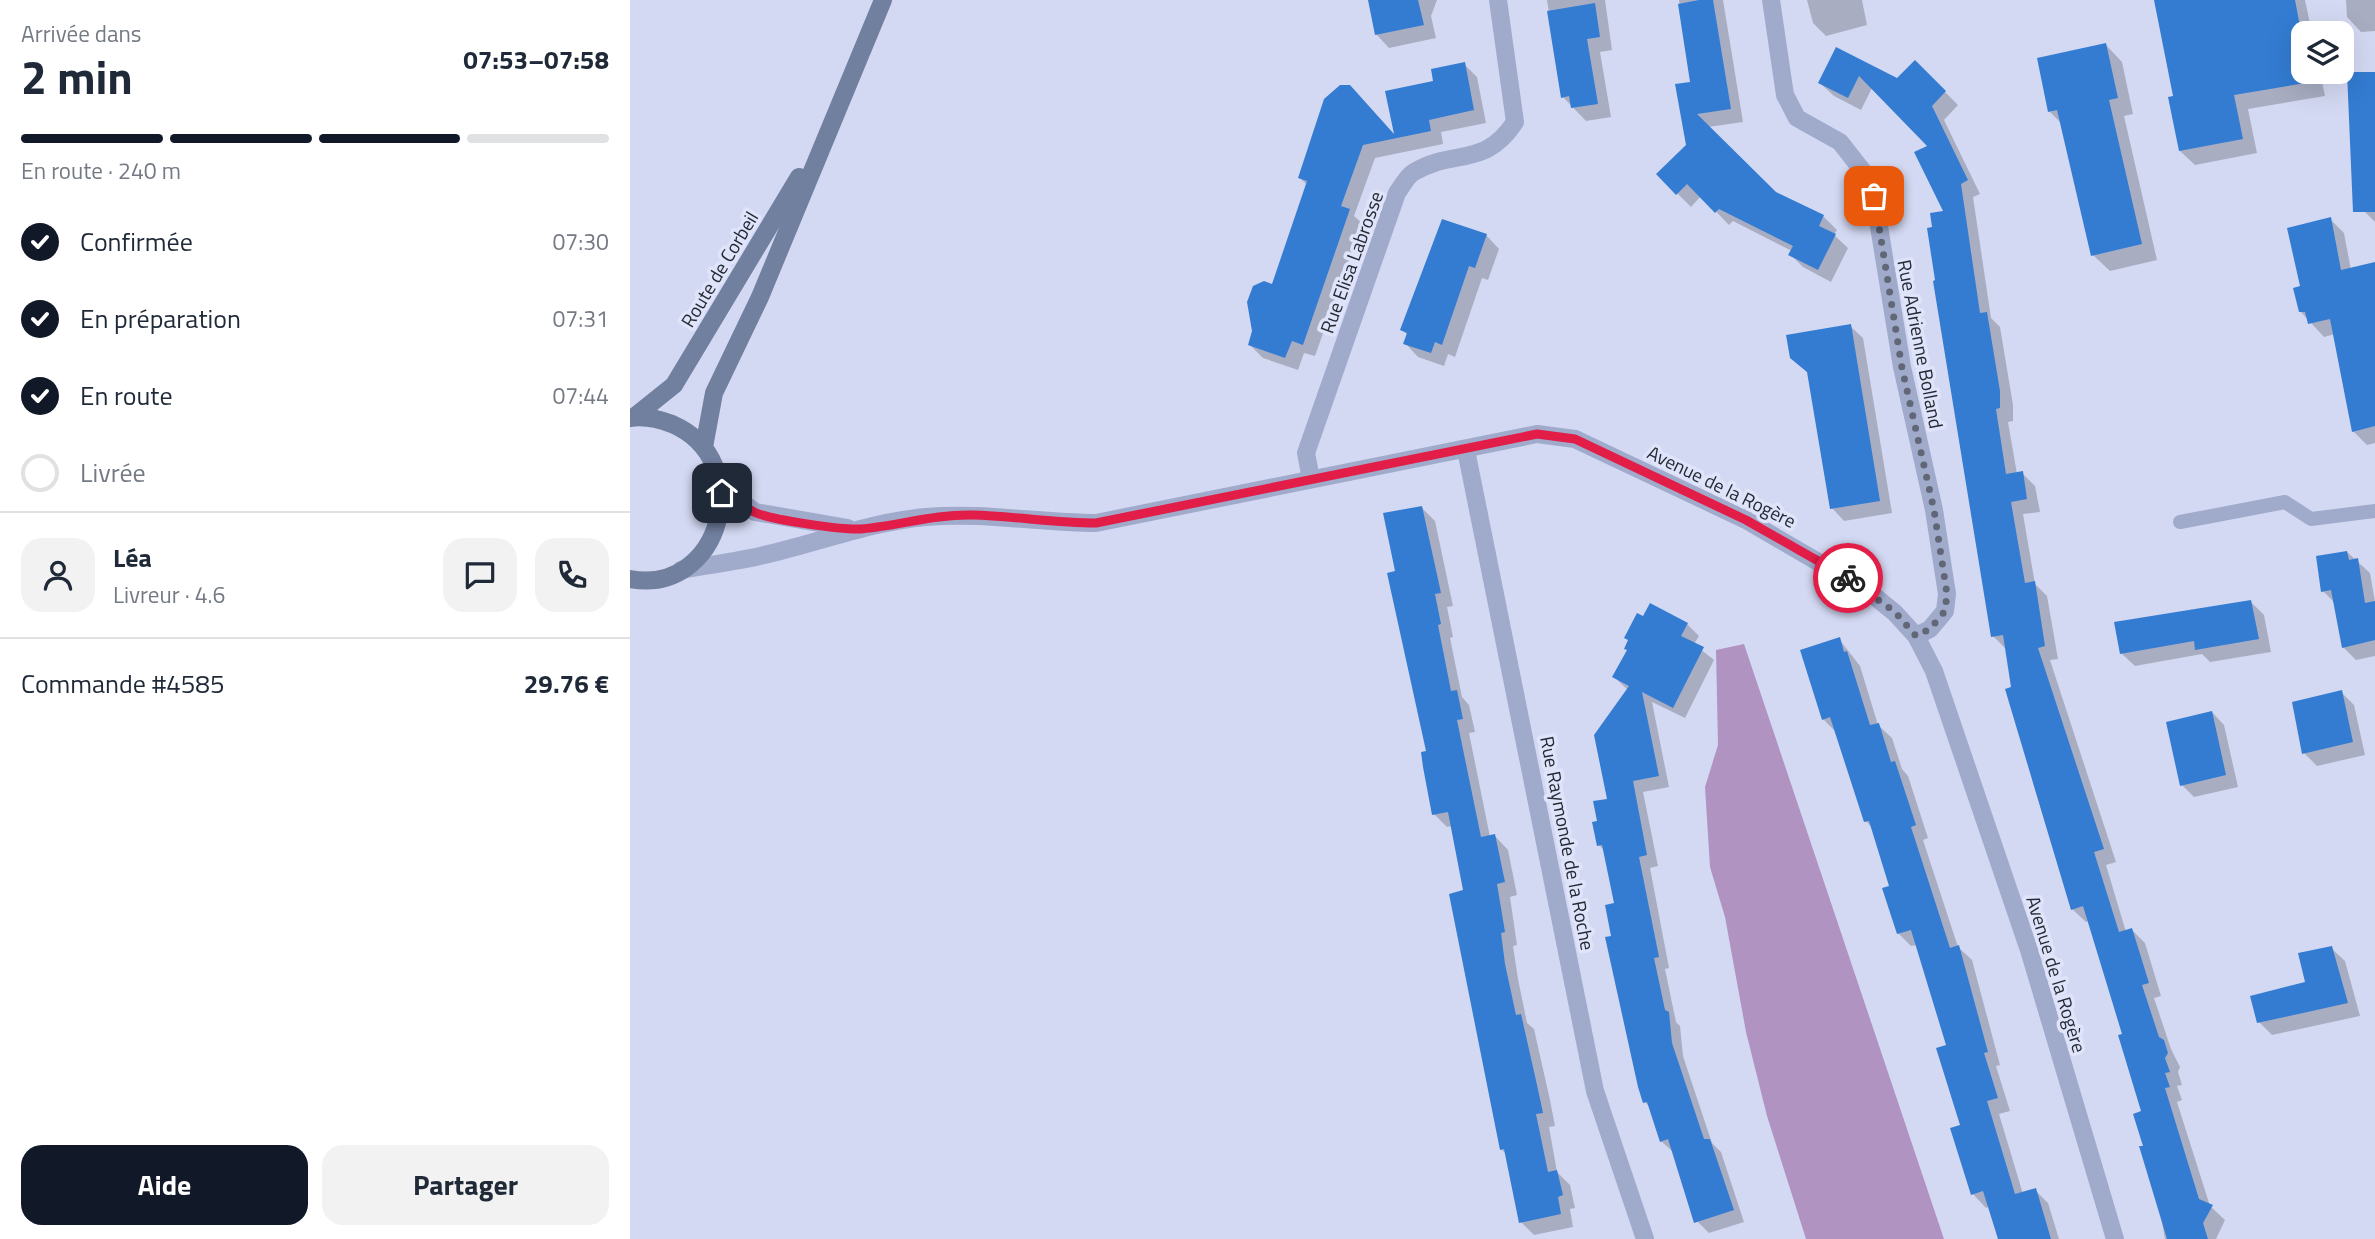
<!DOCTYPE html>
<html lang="fr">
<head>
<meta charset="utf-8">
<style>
  body { margin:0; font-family:"Titillium Web",sans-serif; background:#f2f2f3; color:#1f2937; height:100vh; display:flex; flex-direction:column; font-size:26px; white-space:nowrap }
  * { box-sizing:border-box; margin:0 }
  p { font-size:23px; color:#747a83 }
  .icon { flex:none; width:38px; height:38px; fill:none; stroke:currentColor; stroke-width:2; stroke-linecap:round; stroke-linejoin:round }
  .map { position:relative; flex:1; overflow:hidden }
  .side { display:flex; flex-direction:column; background:#fff; width:630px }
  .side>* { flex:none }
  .tools { position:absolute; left:1661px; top:21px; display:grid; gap:14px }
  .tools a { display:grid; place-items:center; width:63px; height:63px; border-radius:14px; background:#fff; box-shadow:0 7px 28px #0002; font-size:35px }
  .pin { position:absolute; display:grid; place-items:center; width:60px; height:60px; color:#fff; margin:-30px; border-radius:14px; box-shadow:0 4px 10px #0006 }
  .courier { position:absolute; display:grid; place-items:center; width:70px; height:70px; margin:-35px; border:5px solid #e11d48; border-radius:50%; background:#fff; color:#222; box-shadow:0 2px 9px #0007 }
  .summary em { font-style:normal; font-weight:700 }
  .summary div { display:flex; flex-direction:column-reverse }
  .summary { display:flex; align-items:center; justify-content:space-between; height:119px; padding:0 21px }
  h1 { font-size:46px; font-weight:700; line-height:52px }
  .bar { display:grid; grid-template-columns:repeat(4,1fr); gap:10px 7px; align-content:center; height:84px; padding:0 21px }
  .bar i { height:9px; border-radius:5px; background:#e0e1e3 }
  .bar .selected { background:#111827 }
  .bar p { grid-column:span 4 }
  .line { display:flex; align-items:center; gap:18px; padding:0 21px; border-top:2px solid #e0e1e3 }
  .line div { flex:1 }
  .round { display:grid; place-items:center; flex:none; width:74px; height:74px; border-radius:21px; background:#f2f2f3 }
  ol { padding:0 21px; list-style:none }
  li { display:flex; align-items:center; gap:21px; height:77px }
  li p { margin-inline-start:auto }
  li .icon { padding:7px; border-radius:50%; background:#111827; color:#fff; stroke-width:4 }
  li:last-child { color:#747a83 }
  li i { width:38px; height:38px; border:4px solid #e0e1e3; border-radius:50% }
  .action { display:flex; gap:14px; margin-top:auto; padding:14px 21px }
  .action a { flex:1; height:80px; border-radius:21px; background:#111827; color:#fff; font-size:28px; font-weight:700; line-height:80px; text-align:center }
  .action a+a { background:#f2f2f3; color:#1f2937 }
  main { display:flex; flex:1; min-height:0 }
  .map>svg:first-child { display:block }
  .green { fill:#b193c2 }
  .shadow { fill:#0003 }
  .building { fill:#337cd2 }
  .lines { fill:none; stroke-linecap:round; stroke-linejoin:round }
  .lane { stroke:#a0aacb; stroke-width:14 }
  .street { stroke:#a0aacb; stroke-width:18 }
  .secondary { stroke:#71809f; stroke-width:18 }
  .done { stroke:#626777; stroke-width:7; stroke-dasharray:0 12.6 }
  .route { stroke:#e11d48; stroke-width:9 }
  .labels { text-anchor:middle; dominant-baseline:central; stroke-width:7; stroke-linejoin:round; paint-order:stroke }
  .street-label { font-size:19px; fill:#242a34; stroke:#e0e4fa }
</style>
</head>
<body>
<main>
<section class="side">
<div class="summary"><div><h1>2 min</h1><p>Arrivée dans</p></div><em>07:53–07:58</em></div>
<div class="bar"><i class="selected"></i><i class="selected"></i><i class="selected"></i><i></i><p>En route · 240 m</p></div>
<ol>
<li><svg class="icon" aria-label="check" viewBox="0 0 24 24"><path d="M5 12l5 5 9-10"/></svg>Confirmée<p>07:30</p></li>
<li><svg class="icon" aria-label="check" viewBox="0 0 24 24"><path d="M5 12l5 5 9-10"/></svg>En préparation<p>07:31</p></li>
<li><svg class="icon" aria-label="check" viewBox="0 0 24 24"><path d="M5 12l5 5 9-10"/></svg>En route<p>07:44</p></li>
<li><i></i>Livrée</li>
</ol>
<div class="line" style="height:126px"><a class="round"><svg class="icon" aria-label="person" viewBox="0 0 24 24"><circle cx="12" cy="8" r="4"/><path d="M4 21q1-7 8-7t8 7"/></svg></a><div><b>Léa</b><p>Livreur · 4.6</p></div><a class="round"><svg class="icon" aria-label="chat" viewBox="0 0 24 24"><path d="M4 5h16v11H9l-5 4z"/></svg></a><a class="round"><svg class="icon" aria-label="phone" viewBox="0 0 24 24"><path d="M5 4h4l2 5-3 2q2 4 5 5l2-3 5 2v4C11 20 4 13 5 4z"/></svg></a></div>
<div class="line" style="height:91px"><div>Commande #4585</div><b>29.76 €</b></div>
<div class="action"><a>Aide</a><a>Partager</a></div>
</section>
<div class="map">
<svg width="1745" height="1239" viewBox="0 0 1745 1239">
  <rect width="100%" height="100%" fill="#d4d9f3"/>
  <path class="green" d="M 1114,644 L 1314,1239 L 1176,1239 L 1137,1116 L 1116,1032 L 1095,917 L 1080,867 L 1075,787 L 1088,745 L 1086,650 Z"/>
  <g class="shadow">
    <path d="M 740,0 L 807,0 L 801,16 L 806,38 L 759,48 L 746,34 Z"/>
    <path d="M 917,0 L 975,0 L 982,50 L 970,52 L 981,117 L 956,121 L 933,97 Z"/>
    <path d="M 1049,0 L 1093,0 L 1113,122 L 1078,127 L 1145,193 L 1193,216 L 1207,230 L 1204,235 L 1218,248 L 1201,282 L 1173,267 L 1160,254 L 1162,251 L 1103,221 L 1099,225 L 1071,196 L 1061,207 L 1028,174 L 1058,145 L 1062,83 Z"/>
    <path d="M 1177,0 L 1232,0 L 1237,25 L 1196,36 L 1183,23 Z"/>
    <path d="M 1526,0 L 1675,0 L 1682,33 L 1673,33 L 1673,72 L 1690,72 L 1695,96 L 1618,109 L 1627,153 L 1565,165 L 1550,151 L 1545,97 Z"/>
    <path d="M 1716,0 L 1745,0 L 1745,31 L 1731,32 L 1717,17 Z"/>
    <path d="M 1476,45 L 1492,62 L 1503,114 L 1494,116 L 1527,260 L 1480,271 L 1463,255 L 1432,124 L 1420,112 Z"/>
    <path d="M 1207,50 L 1267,80 L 1285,62 L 1328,105 L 1314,120 L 1350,194 L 1343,197 L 1361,318 L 1370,327 L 1383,405 L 1383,421 L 1378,422 L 1387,474 L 1392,473 L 1405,486 L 1410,512 L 1393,514 L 1405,584 L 1417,596 L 1428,659 L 1420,660 L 1486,862 L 1476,865 L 1496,932 L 1502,930 L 1515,943 L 1531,996 L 1524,998 L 1541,1049 L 1550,1067 L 1548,1072 L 1552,1085 L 1547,1086 L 1552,1100 L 1547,1102 L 1580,1206 L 1595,1220 L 1586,1239 L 1535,1239 L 1513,1112 L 1494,1035 L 1459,921 L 1456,922 L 1442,909 L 1402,779 L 1405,779 L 1377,650 L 1363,636 L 1307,282 L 1304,229 L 1316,212 L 1300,146 L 1242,88 L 1231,110 L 1204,96 L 1190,83 Z"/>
    <path d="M 834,64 L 847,77 L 856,123 L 811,132 L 813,144 L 745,158 L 724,216 L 732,223 L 685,356 L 674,353 L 668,370 L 633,358 L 620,345 L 678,186 L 670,178 L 696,100 L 766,137 L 805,82 Z"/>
    <path d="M 1745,74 L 1745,222 L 1732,209 Z"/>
    <path d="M 1700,219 L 1714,233 L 1721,270 L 1745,263 L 1745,443 L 1737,445 L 1723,431 L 1705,334 L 1694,337 L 1670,311 L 1672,287 Z"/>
    <path d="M 856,235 L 869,249 L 858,280 L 852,278 L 825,357 L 818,354 L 814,366 L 788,357 L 775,343 L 778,335 L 772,330 Z"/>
    <path d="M 1220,326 L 1233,338 L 1262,513 L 1214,521 L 1202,508 L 1179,374 L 1162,357 Z"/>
    <path d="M 792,508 L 805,521 L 823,606 L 817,607 L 823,637 L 820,638 L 832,697 L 839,705 L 845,732 L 839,733 L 860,837 L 865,836 L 878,850 L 887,895 L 880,897 L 887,945 L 883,946 L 888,979 L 897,1023 L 904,1029 L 920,1100 L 925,1126 L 919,1127 L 927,1172 L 940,1185 L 945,1208 L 940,1209 L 943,1227 L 904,1235 L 891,1222 L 877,1155 L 871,1149 L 835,892 L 822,826 L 817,827 L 804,814 L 798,753 L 767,573 Z"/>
    <path d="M 1717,552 L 1740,573 L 1745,602 L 1745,656 L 1726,660 L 1713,647 L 1705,603 L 1693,591 Z"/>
    <path d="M 1621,602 L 1634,615 L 1641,652 L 1580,662 L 1572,654 L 1505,666 L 1491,653 Z"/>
    <path d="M 1057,624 L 1069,636 L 1064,644 L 1084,660 L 1055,718 L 1022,702 L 1039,787 L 1013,792 L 1028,866 L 1020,868 L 1039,968 L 1035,969 L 1046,1022 L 1050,1026 L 1053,1056 L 1082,1143 L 1091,1152 L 1114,1222 L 1079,1233 L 1068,1222 L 1043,1152 L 1031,1141 L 1021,1108 L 1015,1102 L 983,937 L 986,905 L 975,851 L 969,845 L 969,822 L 979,800 L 998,690 L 984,677 Z"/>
    <path d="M 1209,639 L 1230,666 L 1248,725 L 1262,738 L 1272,769 L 1278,776 L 1298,838 L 1293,840 L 1328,947 L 1342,960 L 1370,1065 L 1366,1066 L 1380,1111 L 1369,1114 L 1393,1194 L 1405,1190 L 1418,1203 L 1429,1239 L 1369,1239 L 1360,1206 L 1356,1208 L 1343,1194 L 1318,1046 L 1287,945 L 1281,946 L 1268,933 L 1261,887 L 1243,829 L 1236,821 L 1206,732 L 1193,719 Z"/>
    <path d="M 1711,692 L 1724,705 L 1735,755 L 1687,766 L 1674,753 Z"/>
    <path d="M 1582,712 L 1594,725 L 1608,787 L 1564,797 L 1552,785 Z"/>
    <path d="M 1701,948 L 1715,961 L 1730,1016 L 1642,1035 L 1629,1022 L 1677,983 Z"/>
  </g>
  <g class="building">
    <path d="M 738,0 L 788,0 L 794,25 L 745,35 Z"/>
    <path d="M 1069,0 L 1083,0 L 1101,109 L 1067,114 L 1146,192 L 1194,215 L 1189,226 L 1206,234 L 1188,270 L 1158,255 L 1163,246 L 1089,209 L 1085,213 L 1057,184 L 1046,195 L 1026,174 L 1056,145 L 1045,84 L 1060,82 L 1048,4 Z"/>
    <path d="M 1524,0 L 1665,0 L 1673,42 L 1673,72 L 1679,72 L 1681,82 L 1604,95 L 1613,139 L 1549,151 L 1538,97 L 1543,96 Z"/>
    <path d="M 965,3 L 970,37 L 957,39 L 968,104 L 941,108 L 939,96 L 931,98 L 917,11 Z"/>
    <path d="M 1476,43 L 1488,98 L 1479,100 L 1512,244 L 1461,256 L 1427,110 L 1418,112 L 1407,58 Z"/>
    <path d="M 1206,47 L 1267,78 L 1285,60 L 1316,91 L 1302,106 L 1338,180 L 1331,184 L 1350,313 L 1357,312 L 1370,391 L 1370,408 L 1366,409 L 1376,474 L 1393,471 L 1397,499 L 1381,502 L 1395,583 L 1405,581 L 1415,646 L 1408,648 L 1474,849 L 1464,852 L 1489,932 L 1502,928 L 1519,983 L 1512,985 L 1529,1037 L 1534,1040 L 1538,1053 L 1535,1058 L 1540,1072 L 1535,1073 L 1540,1087 L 1535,1088 L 1569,1199 L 1583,1205 L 1573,1223 L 1578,1239 L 1537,1239 L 1509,1146 L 1513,1146 L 1503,1114 L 1511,1111 L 1488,1035 L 1492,1034 L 1453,906 L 1441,910 L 1375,689 L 1381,687 L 1373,635 L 1361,637 L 1303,281 L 1305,280 L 1297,228 L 1302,227 L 1300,213 L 1313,211 L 1284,152 L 1297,146 L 1229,76 L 1218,98 L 1188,83 Z"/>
    <path d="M 835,62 L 844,110 L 799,120 L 801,131 L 733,145 L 711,206 L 720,209 L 673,345 L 662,341 L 655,358 L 618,345 L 622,331 L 617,302 L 623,286 L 634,281 L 642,284 L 677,181 L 668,178 L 694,99 L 710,85 L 720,85 L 764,134 L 755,91 L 803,81 L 801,69 Z"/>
    <path d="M 1717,72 L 1745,72 L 1745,212 L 1723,212 Z"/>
    <path d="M 1701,217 L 1711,270 L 1745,262 L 1745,426 L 1722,432 L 1700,319 L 1678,324 L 1675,312 L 1669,312 L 1663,288 L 1670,286 L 1657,228 Z"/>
    <path d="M 812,219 L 857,234 L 845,268 L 839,266 L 812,345 L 805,342 L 801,353 L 773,344 L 777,333 L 770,330 Z"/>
    <path d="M 1221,324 L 1250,501 L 1200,509 L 1177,372 L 1160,358 L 1156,335 Z"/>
    <path d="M 792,506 L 811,593 L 805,594 L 811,624 L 808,625 L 821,691 L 827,690 L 833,719 L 827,720 L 851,837 L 865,834 L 875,882 L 867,884 L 875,932 L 871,933 L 875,964 L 886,1015 L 891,1014 L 907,1085 L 913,1113 L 906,1114 L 918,1172 L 927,1170 L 933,1195 L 928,1197 L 931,1214 L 889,1223 L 874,1149 L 870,1150 L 819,894 L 833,890 L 818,812 L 802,815 L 793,767 L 791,752 L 796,751 L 757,573 L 765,571 L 753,513 Z"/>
    <path d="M 1717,551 L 1719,560 L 1728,558 L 1735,603 L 1745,601 L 1745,640 L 1712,648 L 1701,590 L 1691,592 L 1686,556 Z"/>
    <path d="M 1621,600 L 1629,639 L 1565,650 L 1564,641 L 1490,654 L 1484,622 Z"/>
    <path d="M 1020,603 L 1058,623 L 1051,636 L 1074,647 L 1043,708 L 1012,692 L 1029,776 L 1003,781 L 1017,855 L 1009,857 L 1029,957 L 1024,958 L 1035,1010 L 1039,1012 L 1042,1043 L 1074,1139 L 1080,1139 L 1104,1210 L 1064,1223 L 1038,1139 L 1030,1142 L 1017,1102 L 1013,1103 L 1008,1087 L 975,937 L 981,936 L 975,905 L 984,903 L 972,845 L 967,846 L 962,822 L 967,821 L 963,801 L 977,799 L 964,735 L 999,686 L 982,677 L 997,650 L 994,649 L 998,640 L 994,638 L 1007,613 L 1013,616 Z"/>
    <path d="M 1210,637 L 1214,652 L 1217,651 L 1240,725 L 1249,723 L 1261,762 L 1265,761 L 1286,825 L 1281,827 L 1320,948 L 1329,945 L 1358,1052 L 1354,1053 L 1368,1098 L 1357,1101 L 1385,1194 L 1406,1188 L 1421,1239 L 1368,1239 L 1353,1191 L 1341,1195 L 1320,1128 L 1330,1125 L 1306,1048 L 1316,1045 L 1281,930 L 1267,934 L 1252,888 L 1259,886 L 1239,821 L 1234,822 L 1200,717 L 1192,720 L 1170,650 Z"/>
    <path d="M 1712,690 L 1723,742 L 1672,754 L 1662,702 Z"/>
    <path d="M 1582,711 L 1596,775 L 1550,786 L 1536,722 Z"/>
    <path d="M 1702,946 L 1718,1003 L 1627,1023 L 1620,996 L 1675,982 L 1668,953 Z"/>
  </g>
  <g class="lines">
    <path class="lane" d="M 1550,522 L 1655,502 L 1681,519 L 1745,511"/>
    <g class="street">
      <path d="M 1141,0 L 1155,95 L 1167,118 L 1210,142 L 1232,170 L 1244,196 L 1272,367 L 1304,510 L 1317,594 L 1315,611 L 1300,629 L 1286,636"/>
      <path d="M 836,450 L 965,1091 L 1015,1239"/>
      <path d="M 681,479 L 676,453 L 767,193 C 772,186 777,176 784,172 C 824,148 854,169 885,122 L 868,0"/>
      <path d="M 92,493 L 109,500 L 125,512 L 218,528"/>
      <path d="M 51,570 C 77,565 104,562 130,556 C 185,544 239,522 296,517 C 353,512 409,523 466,523 L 907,434 L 945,439 L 1116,520 L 1238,591 L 1265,613 L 1286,636 L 1304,671 L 1399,950 L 1485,1239"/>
    </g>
    <g class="secondary">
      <path d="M 4,417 L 44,385 L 169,177"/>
      <path d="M 0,418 C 14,416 29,419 42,424 C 128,461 91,596 0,579"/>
      <path d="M 74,447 L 84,393 L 130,297 L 253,0"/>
    </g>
  </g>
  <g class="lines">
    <path class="done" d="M 1218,578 L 1265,612 L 1286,636 L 1300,629 L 1315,611 L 1317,594 L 1304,510 L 1272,368 L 1244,196"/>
    <path class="route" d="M 92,493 C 105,498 113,506 124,512 C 140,520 213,530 231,529 C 268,526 304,514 343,515 C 384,516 425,523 466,523 L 907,434 L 945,439 L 1116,520 L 1218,578"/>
  </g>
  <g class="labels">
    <g class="street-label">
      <text transform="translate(721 262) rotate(-70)">Rue Elisa Labrosse</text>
      <text transform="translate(89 269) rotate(-59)">Route de Corbeil</text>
      <text transform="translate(1291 344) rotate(79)">Rue Adrienne Bolland</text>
      <text transform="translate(1092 486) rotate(26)">Avenue de la Rogère</text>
      <text transform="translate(938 843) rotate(79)">Rue Raymonde de la Roche</text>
      <text transform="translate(1427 974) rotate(73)">Avenue de la Rogère</text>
    </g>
  </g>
</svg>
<div class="tools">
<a><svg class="icon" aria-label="layers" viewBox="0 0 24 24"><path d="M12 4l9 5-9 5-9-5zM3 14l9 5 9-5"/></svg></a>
</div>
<div class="pin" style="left:1244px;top:196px;background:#ea580c"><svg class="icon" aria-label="bag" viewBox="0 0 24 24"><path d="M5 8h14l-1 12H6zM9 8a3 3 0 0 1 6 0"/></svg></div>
<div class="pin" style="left:92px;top:493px;background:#1f2937"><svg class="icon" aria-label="home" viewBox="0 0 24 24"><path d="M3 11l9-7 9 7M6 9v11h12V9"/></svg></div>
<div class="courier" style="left:1218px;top:578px"><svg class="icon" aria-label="bike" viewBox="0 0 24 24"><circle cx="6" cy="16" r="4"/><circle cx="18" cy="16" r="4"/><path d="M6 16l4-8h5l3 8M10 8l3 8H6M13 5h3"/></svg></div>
</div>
</main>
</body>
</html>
